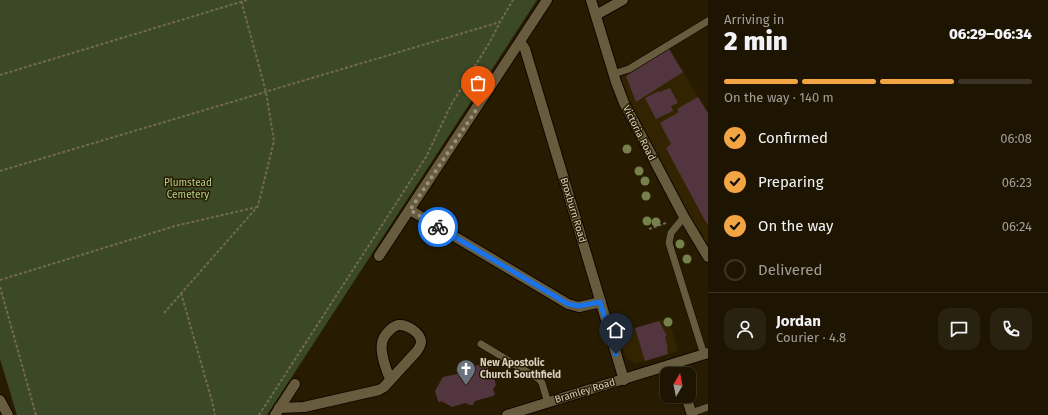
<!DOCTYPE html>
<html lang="en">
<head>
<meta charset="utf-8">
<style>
  body { margin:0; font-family:"Fira Sans",sans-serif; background:#2a2211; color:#f1f3f6; height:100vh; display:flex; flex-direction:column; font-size:15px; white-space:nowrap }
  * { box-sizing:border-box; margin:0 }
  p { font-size:13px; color:#a09f99 }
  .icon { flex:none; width:22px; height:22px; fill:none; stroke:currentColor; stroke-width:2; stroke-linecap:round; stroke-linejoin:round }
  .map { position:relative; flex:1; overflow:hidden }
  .panel { display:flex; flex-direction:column; background:#1d1502; width:340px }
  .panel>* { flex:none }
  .needle { width:26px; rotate:10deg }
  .buttons { position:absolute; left:660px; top:367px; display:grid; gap:8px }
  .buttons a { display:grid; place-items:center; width:36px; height:36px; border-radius:8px; background:#1d1502; box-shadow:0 1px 3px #0004,0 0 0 1px #3b3424; font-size:20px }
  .pin { position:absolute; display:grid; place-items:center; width:34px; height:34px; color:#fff; margin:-41px -17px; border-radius:50% 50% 50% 0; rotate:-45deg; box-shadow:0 0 4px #0007 }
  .pin .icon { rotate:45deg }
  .courier { position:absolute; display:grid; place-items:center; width:40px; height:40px; margin:-20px; border:3px solid #1a73e8; border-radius:50%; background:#fff; color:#222; box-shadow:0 1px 5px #0007 }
  .overview em { font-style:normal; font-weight:800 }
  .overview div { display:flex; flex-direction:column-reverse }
  .overview { display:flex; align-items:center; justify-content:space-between; height:68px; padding:0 16px }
  h1 { font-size:26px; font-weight:800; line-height:30px }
  .bar { display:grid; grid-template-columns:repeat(4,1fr); gap:6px 4px; align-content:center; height:48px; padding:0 16px }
  .bar i { height:5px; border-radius:3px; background:#3b3424 }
  .bar .on { background:#f3a443 }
  .bar p { grid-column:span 4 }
  .line { display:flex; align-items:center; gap:10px; padding:0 16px; border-top:1px solid #3b3424 }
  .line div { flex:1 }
  .round { display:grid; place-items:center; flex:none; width:42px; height:42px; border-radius:12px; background:#2a2211 }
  ol { padding:0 16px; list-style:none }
  li { display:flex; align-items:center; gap:12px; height:44px }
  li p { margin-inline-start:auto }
  li .icon { padding:4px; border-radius:50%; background:#f3a443; color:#111; stroke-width:4 }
  li:last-child { color:#a09f99 }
  li i { width:22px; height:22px; border:2px solid #3b3424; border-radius:50% }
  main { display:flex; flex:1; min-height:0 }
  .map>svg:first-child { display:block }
  .built { fill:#322400 }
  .green { fill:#3c4927 }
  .building { fill:#533540 }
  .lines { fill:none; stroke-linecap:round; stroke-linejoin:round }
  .lane-casing { stroke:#100600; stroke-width:8 }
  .street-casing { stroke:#100600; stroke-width:12 }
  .secondary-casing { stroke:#100600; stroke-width:12 }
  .path { stroke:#736954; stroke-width:2; stroke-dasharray:3 2; stroke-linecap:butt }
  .lane { stroke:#685c3f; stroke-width:7 }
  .street { stroke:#685c3f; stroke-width:10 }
  .secondary { stroke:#685c3f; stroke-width:10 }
  .tree { fill:#75804d }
  .done { stroke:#9a927e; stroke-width:4; stroke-dasharray:0 7.2 }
  .route { stroke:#1a73e8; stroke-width:5 }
  .labels { text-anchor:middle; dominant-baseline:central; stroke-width:3; stroke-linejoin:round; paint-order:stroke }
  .street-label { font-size:10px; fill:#d8d1c1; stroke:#271c02 }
  .park-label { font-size:10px; fill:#b5d18b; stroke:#271c02 }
  .poi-label { font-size:10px; font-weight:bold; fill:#d8d1c1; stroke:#271c02; text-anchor:start }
</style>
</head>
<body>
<main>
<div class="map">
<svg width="708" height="415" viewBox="0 0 708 415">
  <rect width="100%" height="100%" fill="#271c02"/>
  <g class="built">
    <path d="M 669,49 L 708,113 L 708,257 L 616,82 Z"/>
    <path d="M 668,318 L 678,351 L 636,364 L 626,358 L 619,333 Z"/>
  </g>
  <path class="green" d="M 0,0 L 537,0 L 267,415 L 17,415 L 0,359 Z"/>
  <g class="building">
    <path d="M 669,49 L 683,72 L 636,102 L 626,76 Z"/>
    <path d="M 670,88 L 678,103 L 671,106 L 673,111 L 656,119 L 645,98 L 659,91 L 660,92 Z"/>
    <path d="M 698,97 L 708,113 L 708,225 L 703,217 L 666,148 L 671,144 L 660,123 L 679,112 L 677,109 Z"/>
    <path d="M 659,321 L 667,336 L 665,337 L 668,348 L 667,349 L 668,354 L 645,361 L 635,328 Z"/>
    <path d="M 484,363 L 487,365 L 489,372 L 493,374 L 496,385 L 493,389 L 495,394 L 493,396 L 475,401 L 473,405 L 470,405 L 465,403 L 452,407 L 441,401 L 440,402 L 438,401 L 435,391 L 443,377 L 457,374 L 460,369 L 462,368 L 468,371 L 474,370 L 475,366 Z"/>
  </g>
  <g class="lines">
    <g class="lane-casing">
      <g id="lane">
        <path d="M 613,74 L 629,69 L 708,21"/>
        <path d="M 684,217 L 671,233 L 669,243 L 704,355"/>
        <path d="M 481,344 L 539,379 L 542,383 L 548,403"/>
        <path d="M 691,413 L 708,407"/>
      </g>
    </g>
    <g class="street-casing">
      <g id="street">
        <path d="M 596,15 L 623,0"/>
        <path d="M 520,42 L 525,49 L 624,380"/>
        <path d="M 410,210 L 568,304 L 579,307 L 601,302"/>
        <path d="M 379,256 L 547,0"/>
        <path d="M 676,363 L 679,374"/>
        <path d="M 686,396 L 692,415"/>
        <path d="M 279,408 L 304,407 L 379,390 L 384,387 L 417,351 C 419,348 421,345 421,342 C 421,333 407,324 398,325 C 391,327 383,336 382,343 C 380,354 386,369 390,379"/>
        <path d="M 275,415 L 295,384"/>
      </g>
    </g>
    <g class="secondary-casing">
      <g id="secondary">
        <path d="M 591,0 L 616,82 L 624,103 L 684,217 L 708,257"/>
        <path d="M 0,400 L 8,415"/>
        <path d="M 507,415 L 708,353"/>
      </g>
    </g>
    <g class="path">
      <path d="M 0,75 L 247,0"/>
      <path d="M 0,171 L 500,22 L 513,0"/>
      <path d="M 649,229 L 666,223"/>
      <path d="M 0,280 L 175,226 L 257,207"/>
      <path d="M 0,287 L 36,415"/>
      <path d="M 181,293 L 212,401 L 215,415"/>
      <path d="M 164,313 L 258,206 L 274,141 L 266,92 L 241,0"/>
      <path d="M 259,415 L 426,157 L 452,103 L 491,40 L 500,22"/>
    </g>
    <use href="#lane" class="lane"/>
    <use href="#street" class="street"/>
    <use href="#secondary" class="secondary"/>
  </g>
  <g class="tree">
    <circle cx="627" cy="149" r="4.5"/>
    <circle cx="639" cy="171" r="4.5"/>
    <circle cx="645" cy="181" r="4.5"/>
    <circle cx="646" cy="196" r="4.5"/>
    <circle cx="647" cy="221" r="4.5"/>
    <circle cx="656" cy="222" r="4.5"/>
    <circle cx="680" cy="244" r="4.5"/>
    <circle cx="687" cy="259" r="4.5"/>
    <circle cx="668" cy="322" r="4.5"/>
    <circle cx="623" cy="338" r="4.5"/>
  </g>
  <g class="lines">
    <path class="done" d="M 438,227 L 410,210 L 478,107"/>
    <path class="route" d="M 438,227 L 568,304 L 579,306 L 600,302 L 616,354"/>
  </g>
  <defs>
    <g id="church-pin" transform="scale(1)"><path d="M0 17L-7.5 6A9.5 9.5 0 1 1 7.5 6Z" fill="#6b7280" stroke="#271c02"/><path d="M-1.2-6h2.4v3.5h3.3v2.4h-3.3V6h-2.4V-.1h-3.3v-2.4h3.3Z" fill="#fff"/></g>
  </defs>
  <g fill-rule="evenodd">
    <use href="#church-pin" x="466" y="369"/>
  </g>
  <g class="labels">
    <g class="street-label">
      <text transform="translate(639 133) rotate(63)">Victoria Road</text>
      <text transform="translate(573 210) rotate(73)">Broxburn Road</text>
      <text transform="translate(585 391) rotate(-17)">Bramley Road</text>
    </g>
    <g class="park-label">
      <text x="188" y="183">Plumstead<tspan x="188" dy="12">Cemetery</tspan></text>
    </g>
    <g class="poi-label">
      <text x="480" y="363">New Apostolic<tspan x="480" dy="12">Church Southfield</tspan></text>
    </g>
  </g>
</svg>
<div class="buttons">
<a><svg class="needle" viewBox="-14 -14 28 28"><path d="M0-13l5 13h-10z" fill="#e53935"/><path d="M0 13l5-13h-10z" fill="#a09f99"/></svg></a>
</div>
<div class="pin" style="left:478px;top:107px;background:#ea580c"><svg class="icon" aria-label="bag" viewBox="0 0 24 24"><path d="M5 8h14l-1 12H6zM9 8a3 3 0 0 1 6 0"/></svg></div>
<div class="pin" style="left:616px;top:354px;background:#1f2937"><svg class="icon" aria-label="home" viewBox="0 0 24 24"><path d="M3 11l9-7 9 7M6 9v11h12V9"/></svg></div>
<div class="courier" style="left:438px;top:227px"><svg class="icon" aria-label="bike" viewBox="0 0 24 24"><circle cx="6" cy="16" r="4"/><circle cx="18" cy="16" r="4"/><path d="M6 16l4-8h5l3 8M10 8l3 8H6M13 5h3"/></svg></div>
</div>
<section class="panel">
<div class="overview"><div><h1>2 min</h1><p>Arriving in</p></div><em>06:29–06:34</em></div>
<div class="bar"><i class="on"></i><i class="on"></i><i class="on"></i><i></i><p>On the way · 140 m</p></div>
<ol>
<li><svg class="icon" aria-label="check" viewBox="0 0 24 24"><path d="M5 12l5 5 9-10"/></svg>Confirmed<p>06:08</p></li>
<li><svg class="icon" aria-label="check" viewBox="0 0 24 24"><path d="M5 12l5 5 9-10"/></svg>Preparing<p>06:23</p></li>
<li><svg class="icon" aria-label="check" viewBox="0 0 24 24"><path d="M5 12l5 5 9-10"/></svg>On the way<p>06:24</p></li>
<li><i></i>Delivered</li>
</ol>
<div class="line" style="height:72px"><a class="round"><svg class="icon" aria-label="person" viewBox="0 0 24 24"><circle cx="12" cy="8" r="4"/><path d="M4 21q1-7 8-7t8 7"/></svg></a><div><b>Jordan</b><p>Courier · 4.8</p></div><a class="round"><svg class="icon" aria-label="chat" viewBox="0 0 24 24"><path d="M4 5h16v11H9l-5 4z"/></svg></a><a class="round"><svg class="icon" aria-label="phone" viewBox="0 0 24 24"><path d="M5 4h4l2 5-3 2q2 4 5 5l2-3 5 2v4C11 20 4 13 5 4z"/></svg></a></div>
</section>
</main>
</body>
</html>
